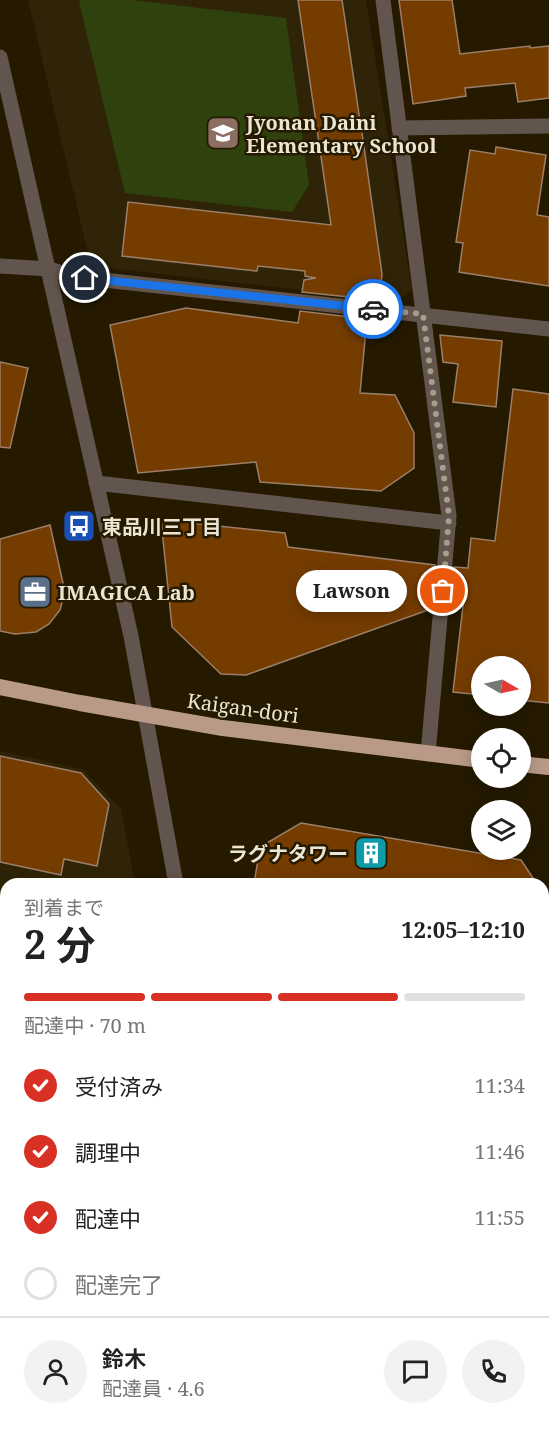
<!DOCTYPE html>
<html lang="ja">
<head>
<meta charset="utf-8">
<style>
  body { margin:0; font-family:"Noto Serif","Noto Sans JP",serif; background:#f2f2f2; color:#222; height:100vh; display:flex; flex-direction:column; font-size:22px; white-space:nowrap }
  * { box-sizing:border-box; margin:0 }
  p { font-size:20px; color:#767676 }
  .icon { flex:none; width:33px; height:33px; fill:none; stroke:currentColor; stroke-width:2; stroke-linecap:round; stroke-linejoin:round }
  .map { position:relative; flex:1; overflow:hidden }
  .panel { position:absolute; left:0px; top:878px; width:549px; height:560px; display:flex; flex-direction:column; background:#fff; border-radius:18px 18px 0 0; box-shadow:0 3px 15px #0003 }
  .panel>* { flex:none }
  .needle { width:39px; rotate:99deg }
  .buttons { position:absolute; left:471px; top:656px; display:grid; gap:12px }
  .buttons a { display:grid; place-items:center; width:60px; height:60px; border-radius:50%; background:#fff; box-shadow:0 3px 15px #0003; font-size:30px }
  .pin { position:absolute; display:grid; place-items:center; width:51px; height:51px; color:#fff; margin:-26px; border:3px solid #fff; border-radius:50%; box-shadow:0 2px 6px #0007 }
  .courier { position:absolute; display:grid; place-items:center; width:60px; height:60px; margin:-30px; border:4px solid #1a73e8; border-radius:50%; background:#fff; color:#222; box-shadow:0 2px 8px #0007 }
  .bubble { position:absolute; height:42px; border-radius:21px; background:#fff; box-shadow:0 3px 15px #0003; font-size:20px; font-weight:700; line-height:42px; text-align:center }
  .overview em { font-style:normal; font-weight:700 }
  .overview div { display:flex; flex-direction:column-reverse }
  .overview { display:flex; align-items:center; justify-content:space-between; height:102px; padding:0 24px }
  h1 { font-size:39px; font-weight:700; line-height:45px }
  .bar { display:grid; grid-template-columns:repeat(4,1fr); gap:9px 6px; align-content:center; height:72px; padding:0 24px }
  .bar i { height:8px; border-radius:4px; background:#e0e0e0 }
  .bar .active { background:#d93025 }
  .bar p { grid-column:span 4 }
  .line { display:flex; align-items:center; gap:15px; padding:0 24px; border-top:2px solid #e0e0e0 }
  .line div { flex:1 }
  .round { display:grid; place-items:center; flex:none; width:63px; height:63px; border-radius:32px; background:#f2f2f2 }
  ol { padding:0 24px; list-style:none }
  li { display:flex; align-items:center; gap:18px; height:66px }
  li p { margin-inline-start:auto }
  li .icon { padding:6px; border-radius:50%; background:#d93025; color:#fff; stroke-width:4 }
  li:last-child { color:#767676 }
  li i { width:33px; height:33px; border:3px solid #e0e0e0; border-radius:50% }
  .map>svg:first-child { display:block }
  .built { fill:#2f2407 }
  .green { fill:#2f420d }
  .building { fill:#753c00; stroke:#9b7e68; stroke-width:1.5 }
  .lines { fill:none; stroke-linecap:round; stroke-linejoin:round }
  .minor { stroke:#62554d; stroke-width:15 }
  .tertiary { stroke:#62554d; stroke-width:15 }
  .trunk { stroke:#b99a88; stroke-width:16 }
  .done { stroke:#a69e8a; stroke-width:6; stroke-dasharray:0 10.8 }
  .route { stroke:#1a73e8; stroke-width:8 }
  .labels { text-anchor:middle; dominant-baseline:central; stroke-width:5; stroke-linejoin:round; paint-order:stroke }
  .poi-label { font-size:20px; font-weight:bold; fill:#ece5d4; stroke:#251a00; text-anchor:start }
  .street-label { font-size:20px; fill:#ece5d4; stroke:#251a00 }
</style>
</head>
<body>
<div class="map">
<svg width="549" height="1436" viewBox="0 0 549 1436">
  <rect width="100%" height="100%" fill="#251a00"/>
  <g class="built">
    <path d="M 28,0 L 366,0 L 412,290 L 398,301 L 91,266 Z"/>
    <path d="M 0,751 L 82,769 L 121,809 L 135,883 L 6,884 L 6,1051 L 0,1050 Z"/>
  </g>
  <g class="green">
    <path d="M 80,0 L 131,0 L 286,18 L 309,185 L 292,212 L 125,193 L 79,2 Z"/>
    <path d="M 549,1172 L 549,1343 L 543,1341 L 543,1173 Z"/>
    <path d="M 543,1380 L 549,1381 L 549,1436 L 438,1436 L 439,1431 L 543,1431 Z"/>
  </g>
  <g class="building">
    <path d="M 298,0 L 342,0 L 360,121 L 349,123 L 349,124 L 361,126 L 382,274 L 380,296 L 369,295 L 368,299 L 302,292 L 304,280 L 316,278 L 305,276 L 305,271 L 258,266 L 257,271 L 122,256 L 128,202 L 331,225 Z"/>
    <path d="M 399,0 L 452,0 L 460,54 L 530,46 L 530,48 L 549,46 L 549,98 L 518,102 L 515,83 L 465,88 L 466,96 L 413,104 Z"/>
    <path d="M 496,147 L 546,155 L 537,215 L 549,217 L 549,286 L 459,272 L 463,243 L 456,242 L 470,150 L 495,154 Z"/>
    <path d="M 186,308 L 298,323 L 300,311 L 367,319 L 360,393 L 395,395 L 414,433 L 414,468 L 381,491 L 260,482 L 256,462 L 138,473 L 110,325 Z"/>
    <path d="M 440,335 L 502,341 L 496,407 L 453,402 L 458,364 L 443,362 Z"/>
    <path d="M 0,362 L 28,368 L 10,448 L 0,447 Z"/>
    <path d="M 513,389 L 549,394 L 549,703 L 520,700 L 520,666 L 482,666 L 482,695 L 453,692 L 464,597 L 451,602 L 454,567 L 468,568 L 471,538 L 495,541 Z"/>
    <path d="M 161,520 L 285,533 L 288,547 L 435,565 L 431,609 L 246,675 L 221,674 L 172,627 Z"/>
    <path d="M 50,525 L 65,592 L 60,610 L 49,624 L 36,632 L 15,634 L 0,631 L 0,539 Z"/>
    <path d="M 0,756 L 81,773 L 109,804 L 97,866 L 64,859 L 61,875 L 0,862 Z"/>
    <path d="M 301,823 L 521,860 L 537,884 L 254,884 L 260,847 Z"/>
  </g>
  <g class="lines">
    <g class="minor">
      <path d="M 383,0 L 449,516 L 428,754"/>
      <path d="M 399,128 L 549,126"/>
      <path d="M 0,266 L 49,269 L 76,277 L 549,329"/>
      <path d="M 96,483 L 449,523"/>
      <path d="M 0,1063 L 6,1064"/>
      <path d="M 0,1390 L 6,1392"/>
      <path d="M 191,1431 L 215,1436"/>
    </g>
    <g class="tertiary">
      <path d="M 0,57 L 131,636 L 176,884"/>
      <path d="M 280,1431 L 281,1436"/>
    </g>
    <g class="trunk">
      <path d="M 0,687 L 80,703 L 223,728 L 482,760"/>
      <path d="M 520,764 L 549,767"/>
    </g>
  </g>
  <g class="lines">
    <path class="done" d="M 373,309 L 423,314 L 449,516 L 443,591"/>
    <path class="route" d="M 85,278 L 373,309"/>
  </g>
  <defs>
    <g id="school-square" transform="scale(1.725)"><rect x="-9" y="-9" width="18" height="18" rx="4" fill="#8d6e63" stroke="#251a00"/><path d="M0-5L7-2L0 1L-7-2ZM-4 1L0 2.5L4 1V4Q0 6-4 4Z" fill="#fff"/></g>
    <g id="bus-square" transform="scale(1.725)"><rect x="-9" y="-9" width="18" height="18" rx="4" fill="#1a4fb4" stroke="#251a00"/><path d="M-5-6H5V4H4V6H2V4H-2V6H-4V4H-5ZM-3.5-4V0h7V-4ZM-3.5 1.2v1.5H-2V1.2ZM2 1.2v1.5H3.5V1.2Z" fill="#fff"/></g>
    <g id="office-square" transform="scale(1.725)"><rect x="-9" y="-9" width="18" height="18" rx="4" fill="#5c6f8a" stroke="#251a00"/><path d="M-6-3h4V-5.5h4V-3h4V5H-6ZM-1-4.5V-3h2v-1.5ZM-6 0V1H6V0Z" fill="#fff"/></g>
    <g id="building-square" transform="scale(1.725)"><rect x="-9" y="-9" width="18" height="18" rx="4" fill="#0f9aa8" stroke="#251a00"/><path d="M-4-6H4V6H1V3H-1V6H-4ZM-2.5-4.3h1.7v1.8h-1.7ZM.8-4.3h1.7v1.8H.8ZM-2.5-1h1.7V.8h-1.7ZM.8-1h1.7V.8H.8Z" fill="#fff"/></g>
  </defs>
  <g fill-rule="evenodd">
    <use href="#school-square" x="223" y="133"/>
    <use href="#bus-square" x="79" y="526"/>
    <use href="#office-square" x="35" y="592"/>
    <use href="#building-square" x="371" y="853"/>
  </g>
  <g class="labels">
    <g class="poi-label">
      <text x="246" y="122">Jyonan Daini<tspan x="246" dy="23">Elementary School</tspan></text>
      <text x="102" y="526">東品川三丁目</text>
      <text x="58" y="592">IMAGICA Lab</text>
      <text x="348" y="853" text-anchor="end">ラグナタワー</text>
    </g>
    <g class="street-label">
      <text transform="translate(243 708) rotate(8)">Kaigan-dori</text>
    </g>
  </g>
</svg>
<div class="buttons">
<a><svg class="needle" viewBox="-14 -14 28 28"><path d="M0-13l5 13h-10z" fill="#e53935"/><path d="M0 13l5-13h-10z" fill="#767676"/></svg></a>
<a><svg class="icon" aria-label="locate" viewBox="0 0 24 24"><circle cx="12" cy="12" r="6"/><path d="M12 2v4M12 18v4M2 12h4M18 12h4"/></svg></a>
<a><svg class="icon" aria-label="layers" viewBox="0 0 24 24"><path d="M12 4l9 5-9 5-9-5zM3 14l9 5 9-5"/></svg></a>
</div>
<div class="pin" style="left:443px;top:591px;background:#ea580c"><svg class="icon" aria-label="bag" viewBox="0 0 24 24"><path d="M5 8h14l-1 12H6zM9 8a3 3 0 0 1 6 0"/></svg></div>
<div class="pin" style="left:85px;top:278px;background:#1f2937"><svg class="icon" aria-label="home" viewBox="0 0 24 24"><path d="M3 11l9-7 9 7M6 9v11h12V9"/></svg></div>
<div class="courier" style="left:373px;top:309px"><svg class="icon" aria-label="car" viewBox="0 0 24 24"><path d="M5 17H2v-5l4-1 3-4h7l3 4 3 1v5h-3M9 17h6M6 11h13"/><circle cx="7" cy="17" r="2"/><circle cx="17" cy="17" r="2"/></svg></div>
<div class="bubble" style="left:296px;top:570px;width:111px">Lawson</div>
<section class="panel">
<div class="overview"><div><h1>2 分</h1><p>到着まで</p></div><em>12:05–12:10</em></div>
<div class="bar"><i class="active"></i><i class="active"></i><i class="active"></i><i></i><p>配達中 · 70 m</p></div>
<ol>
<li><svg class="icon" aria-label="check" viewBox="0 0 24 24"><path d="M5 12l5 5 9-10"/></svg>受付済み<p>11:34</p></li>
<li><svg class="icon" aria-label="check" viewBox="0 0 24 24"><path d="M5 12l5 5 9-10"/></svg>調理中<p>11:46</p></li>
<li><svg class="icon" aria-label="check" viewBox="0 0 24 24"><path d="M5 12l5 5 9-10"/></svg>配達中<p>11:55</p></li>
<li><i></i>配達完了</li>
</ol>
<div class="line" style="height:108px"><a class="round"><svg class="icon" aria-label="person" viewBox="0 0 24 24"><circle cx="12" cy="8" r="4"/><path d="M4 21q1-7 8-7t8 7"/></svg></a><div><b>鈴木</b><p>配達員 · 4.6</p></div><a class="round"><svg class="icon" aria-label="chat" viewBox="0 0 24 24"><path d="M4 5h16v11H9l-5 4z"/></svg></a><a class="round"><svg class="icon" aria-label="phone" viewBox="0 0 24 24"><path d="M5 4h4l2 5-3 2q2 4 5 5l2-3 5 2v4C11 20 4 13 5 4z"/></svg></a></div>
</section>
</div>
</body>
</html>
